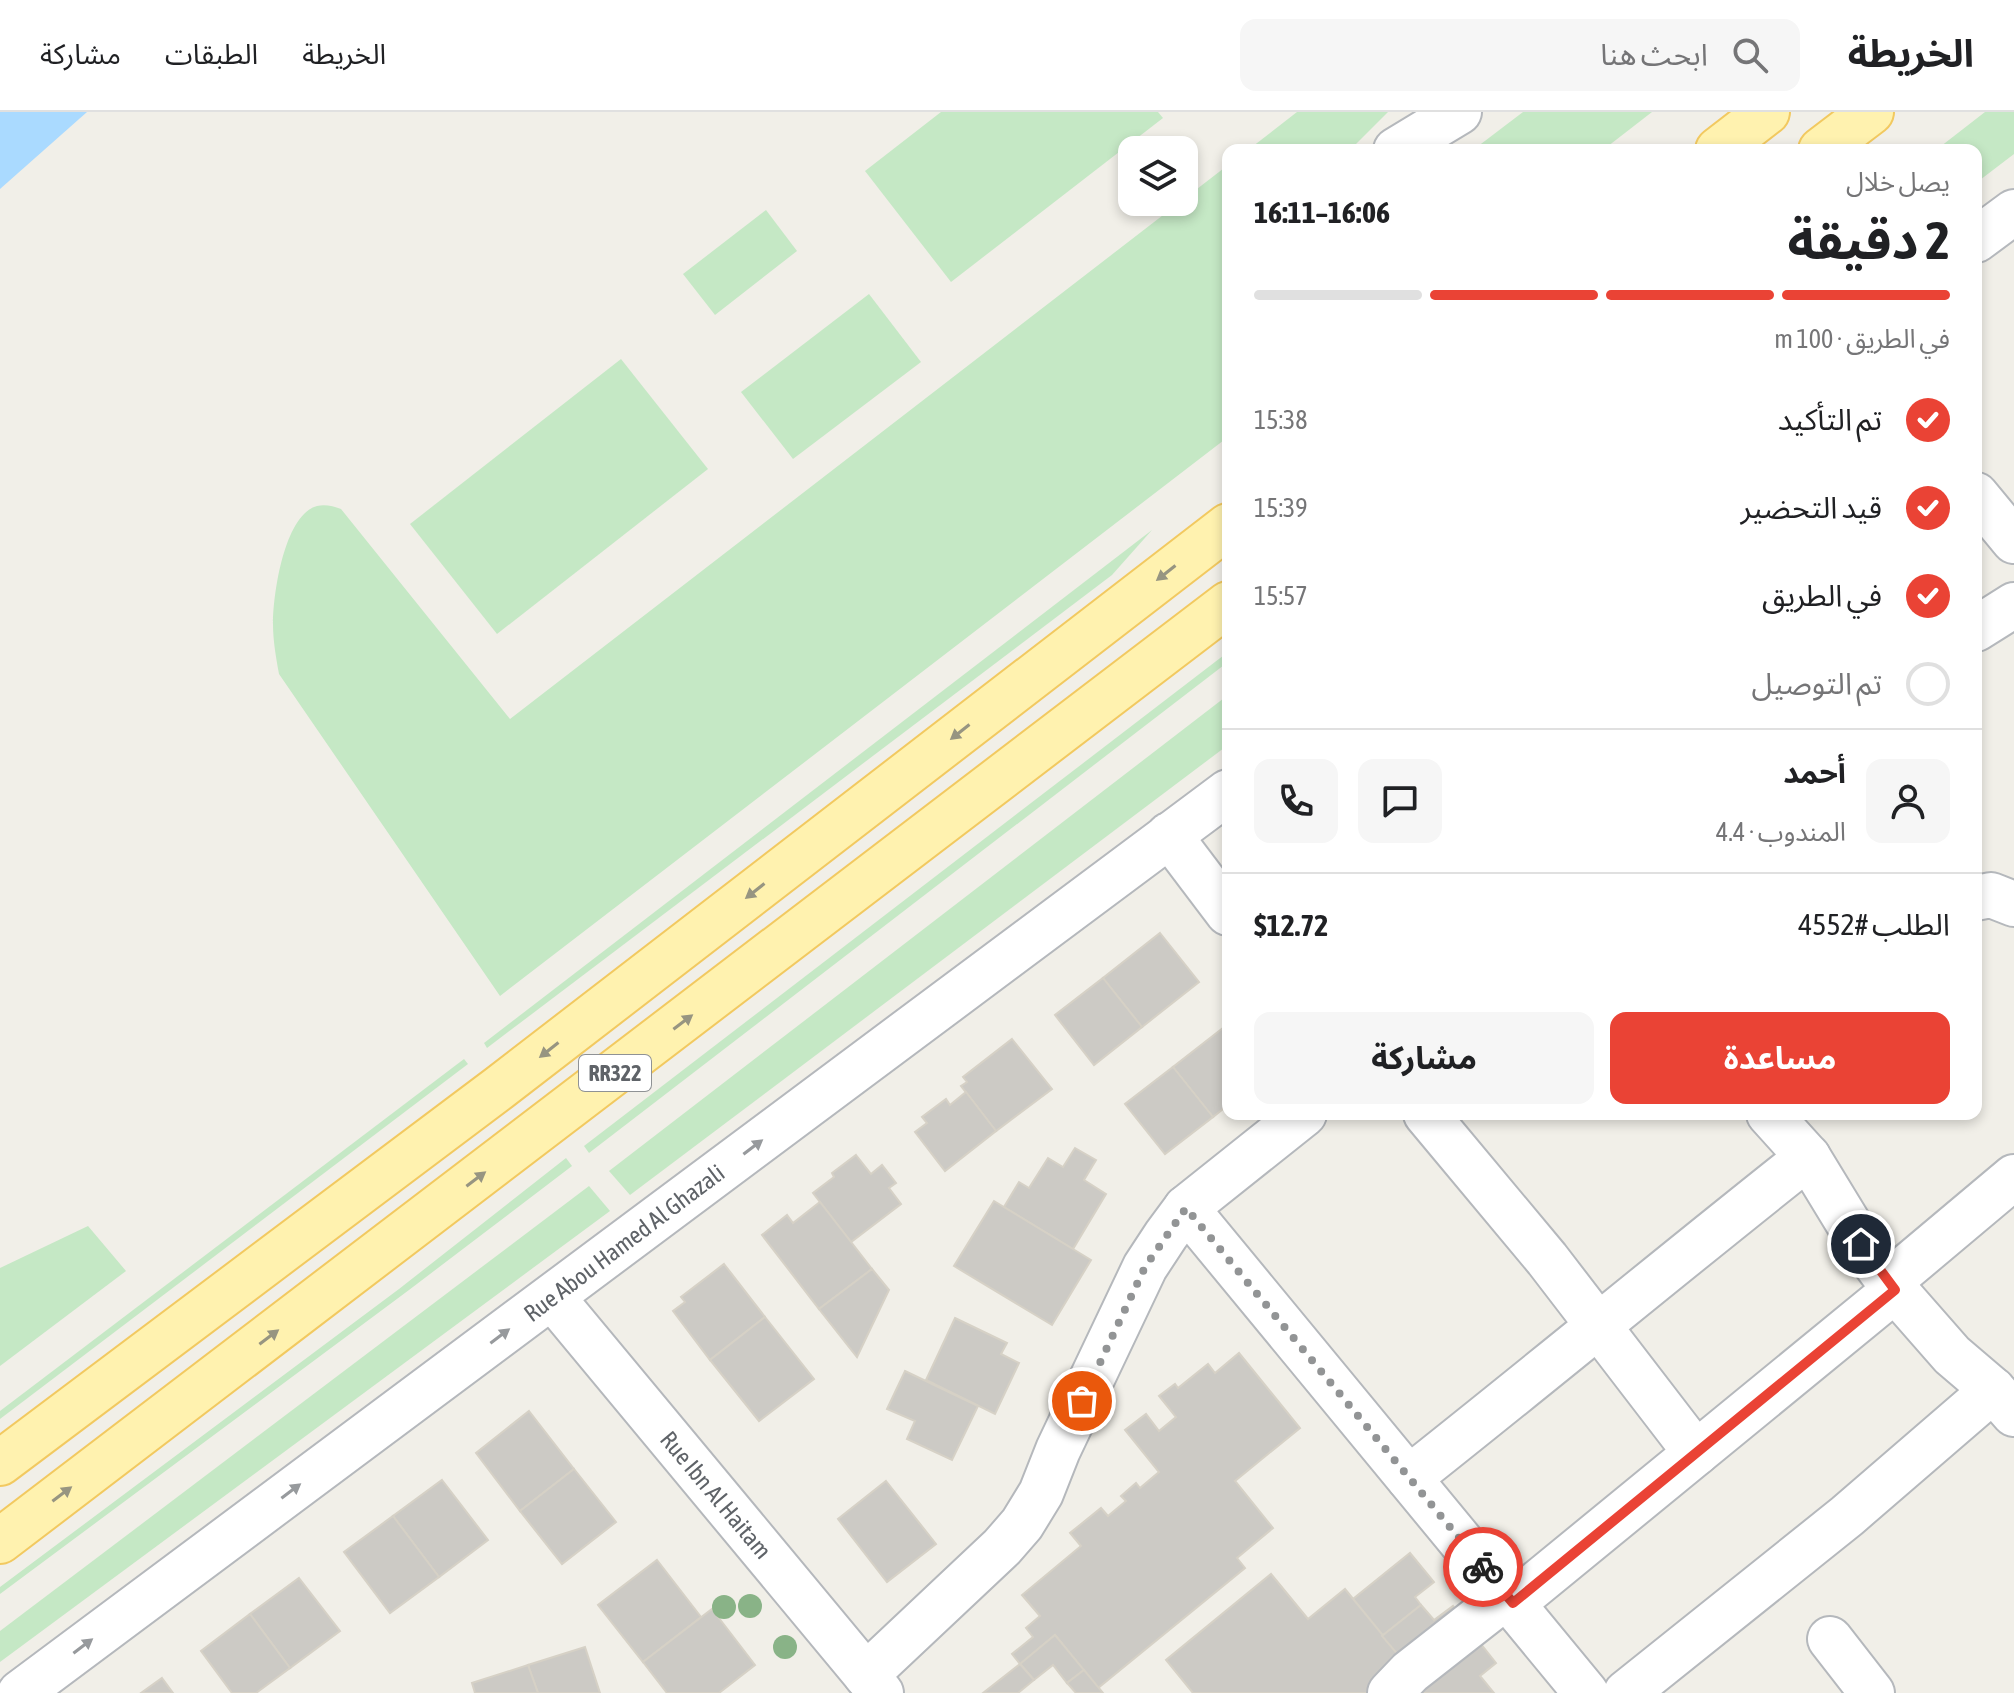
<!DOCTYPE html>
<html lang="ar">
<head>
<meta charset="utf-8">
<style>
  body { margin:0; font-family:"Asap Condensed","Noto Sans Arabic",sans-serif; background:#f6f6f6; color:#202124; direction:rtl; height:100vh; display:flex; flex-direction:column; font-size:30px; white-space:nowrap }
  * { box-sizing:border-box; margin:0 }
  p { font-size:26px; color:#757577 }
  .icon { flex:none; width:44px; height:44px; fill:none; stroke:currentColor; stroke-width:2; stroke-linecap:round; stroke-linejoin:round }
  .map { position:relative; flex:1; overflow:hidden; direction:ltr }
  .details { position:absolute; left:1222px; top:32px; width:760px; height:976px; display:flex; flex-direction:column; background:#fff; border-radius:16px; box-shadow:0 4px 12px #0003; direction:rtl }
  .details>* { flex:none }
  .tools { position:absolute; left:1118px; top:24px; display:grid; gap:16px }
  .tools a { display:grid; place-items:center; width:80px; height:80px; border-radius:16px; background:#fff; box-shadow:0 4px 12px #0003; font-size:40px }
  .pin { position:absolute; display:grid; place-items:center; width:68px; height:68px; color:#fff; margin:-34px; border:4px solid #fff; border-radius:50%; box-shadow:0 2px 8px #0007 }
  .courier { position:absolute; display:grid; place-items:center; width:80px; height:80px; margin:-40px; border:6px solid #ea4335; border-radius:50%; background:#fff; color:#222; box-shadow:0 2px 10px #0007 }
  .head em { font-style:normal; font-weight:700 }
  .head div { display:flex; flex-direction:column-reverse }
  .head { display:flex; align-items:center; justify-content:space-between; height:136px; padding:0 32px }
  h1 { font-size:52px; font-weight:700; line-height:60px }
  .bar { display:grid; grid-template-columns:repeat(4,1fr); gap:12px 8px; align-content:center; height:96px; padding:0 32px }
  .bar i { height:10px; border-radius:6px; background:#e0e0e0 }
  .bar .current { background:#ea4335 }
  .bar p { grid-column:span 4 }
  .line { display:flex; align-items:center; gap:20px; padding:0 32px; border-top:2px solid #e0e0e0 }
  .line div { flex:1 }
  .round { display:grid; place-items:center; flex:none; width:84px; height:84px; border-radius:16px; background:#f6f6f6 }
  ol { padding:0 32px; list-style:none }
  li { display:flex; align-items:center; gap:24px; height:88px }
  li p { margin-inline-start:auto }
  li .icon { padding:8px; border-radius:50%; background:#ea4335; color:#fff; stroke-width:4 }
  li:last-child { color:#757577 }
  li i { width:44px; height:44px; border:4px solid #e0e0e0; border-radius:50% }
  .action { display:flex; gap:16px; margin-top:auto; padding:16px 32px }
  .action a { flex:1; height:92px; border-radius:16px; background:#ea4335; color:#fff; font-size:32px; font-weight:700; line-height:92px; text-align:center }
  .action a+a { background:#f6f6f6; color:#202124 }
  header { display:flex; align-items:center; gap:48px; box-sizing:border-box; height:112px; padding:0 40px; background:#fff; border-bottom:2px solid #e0e0e0 }
  header strong { font-size:38px }
  nav { display:flex; gap:44px; margin-inline-start:auto; font-size:28px }
  .search { width:560px; height:72px; background:#f6f6f6; display:flex; align-items:center; gap:20px; box-sizing:border-box; padding:0 28px; border-radius:16px; color:#757577; font-size:30px }
  .map>svg:first-child { display:block }
  .green { fill:#c5e8c5 }
  .water { fill:#aadaff }
  .building { fill:#cccac5; stroke:#d6d1c6; stroke-width:2 }
  .lines { fill:none; stroke-linecap:round; stroke-linejoin:round }
  .minor-casing { stroke:#b5b8bc; stroke-width:48 }
  .major-casing { stroke:#f2c960; stroke-width:48 }
  .minor { stroke:#fff; stroke-width:44 }
  .major { stroke:#fff2af; stroke-width:44 }
  .tree { fill:#89b387 }
  .oneway { fill:#979581 }
  .oneway2 { fill:#979a9d }
  .done { stroke:#929495; stroke-width:8; stroke-dasharray:0 14.4 }
  .route { stroke:#ea4335; stroke-width:10 }
  .labels { text-anchor:middle; dominant-baseline:central; stroke-width:7; stroke-linejoin:round; paint-order:stroke }
  .shield { fill:#fff; stroke:#8f9295; stroke-width:2 }
  .shield-label { font-size:22px; font-weight:bold; fill:#5f6368 }
  .street-label { font-size:24px; fill:#5f6368; stroke:#fff }
</style>
</head>
<body>
<header>
<strong>الخريطة</strong>
<div class="search"><svg class="icon" aria-label="search" viewBox="0 0 24 24"><circle cx="10" cy="10" r="6"/><path d="M15 15l6 6"/></svg>ابحث هنا</div>
<nav><a>الخريطة</a><a>الطبقات</a><a>مشاركة</a></nav>
</header>
<div class="map">
<svg width="2014" height="1581" viewBox="0 0 2014 1581">
  <rect width="100%" height="100%" fill="#f1efe8"/>
  <g class="green">
    <path d="M 941,0 L 1158,0 L 1163,6 L 951,170 L 865,59 Z"/>
    <path d="M 1297,0 L 1388,0 L 1350,38 L 1248,38 Z"/>
    <path d="M 1523,0 L 1652,0 L 1603,38 L 1473,38 Z"/>
    <path d="M 1985,0 L 2014,0 L 2014,42 L 1976,71 L 1976,38 L 1936,38 Z"/>
    <path d="M 1228,53 L 1228,325 L 500,884 L 279,562 C 276,545 273,529 273,512 C 273,483 284,403 317,394 C 325,392 333,394 341,397 L 510,607 L 1180,90 L 1184,90 L 1184,87 Z"/>
    <path d="M 766,98 L 797,139 L 715,203 L 683,162 Z"/>
    <path d="M 869,182 L 921,250 L 793,347 L 741,280 Z"/>
    <path d="M 621,247 L 708,357 L 497,522 L 410,412 Z"/>
    <path d="M 1152,418 L 1112,463 L 487,936 L 484,931 Z"/>
    <path d="M 1228,540 L 1228,550 L 589,1041 L 584,1034 Z"/>
    <path d="M 1228,583 L 1228,633 L 630,1083 L 609,1059 Z"/>
    <path d="M 464,947 L 468,952 L 0,1307 L 0,1299 Z"/>
    <path d="M 566,1046 L 572,1054 L 409,1178 L 0,1482 L 0,1475 L 399,1177 Z"/>
    <path d="M 589,1074 L 610,1099 L 0,1550 L 0,1519 Z"/>
    <path d="M 88,1114 L 126,1159 L 0,1254 L 0,1156 Z"/>
  </g>
  <path class="water" d="M 0,0 L 87,0 L 0,77 Z"/>
  <g class="building">
    <path d="M 1160,821 L 1199,870 L 1142,915 L 1103,866 Z"/>
    <path d="M 1103,866 L 1142,915 L 1094,953 L 1055,903 Z"/>
    <path d="M 1228,912 L 1228,993 L 1213,1005 L 1173,955 Z"/>
    <path d="M 1012,927 L 1052,977 L 996,1019 L 961,974 L 967,970 L 963,965 Z"/>
    <path d="M 1173,955 L 1213,1005 L 1165,1042 L 1125,992 Z"/>
    <path d="M 966,980 L 996,1019 L 945,1059 L 915,1020 L 927,1011 L 922,1005 L 946,987 L 950,993 Z"/>
    <path d="M 1075,1036 L 1096,1048 L 1084,1068 L 1106,1082 L 1073,1137 L 1004,1095 L 1019,1070 L 1029,1076 L 1048,1046 L 1063,1055 Z"/>
    <path d="M 856,1043 L 871,1062 L 882,1053 L 896,1071 L 889,1076 L 901,1092 L 851,1130 L 813,1081 L 834,1065 L 832,1061 Z"/>
    <path d="M 994,1089 L 1091,1148 L 1052,1213 L 954,1154 Z"/>
    <path d="M 820,1090 L 872,1157 L 819,1197 L 762,1123 L 787,1103 L 793,1111 Z"/>
    <path d="M 724,1152 L 765,1205 L 710,1248 L 673,1199 L 685,1190 L 681,1185 Z"/>
    <path d="M 872,1157 L 889,1178 L 857,1245 L 819,1197 Z"/>
    <path d="M 765,1205 L 814,1267 L 759,1309 L 710,1248 Z"/>
    <path d="M 955,1206 L 1007,1231 L 1001,1242 L 1019,1251 L 995,1302 L 926,1268 Z"/>
    <path d="M 1239,1241 L 1300,1316 L 1235,1369 L 1273,1416 L 1237,1446 L 1245,1456 L 1098,1576 L 1055,1523 L 1020,1552 L 1012,1542 L 1033,1525 L 1026,1516 L 1040,1504 L 1022,1483 L 1081,1434 L 1070,1421 L 1101,1396 L 1108,1404 L 1126,1389 L 1121,1384 L 1136,1371 L 1140,1376 L 1159,1360 L 1125,1318 L 1146,1302 L 1159,1319 L 1176,1305 L 1159,1284 L 1175,1272 L 1178,1276 L 1208,1252 L 1215,1261 Z"/>
    <path d="M 905,1259 L 978,1294 L 952,1348 L 907,1327 L 915,1309 L 887,1297 Z"/>
    <path d="M 529,1299 L 574,1357 L 520,1399 L 476,1341 Z"/>
    <path d="M 574,1357 L 616,1410 L 562,1452 L 520,1399 Z"/>
    <path d="M 442,1368 L 488,1428 L 439,1465 L 393,1404 Z"/>
    <path d="M 886,1369 L 936,1432 L 887,1470 L 838,1407 Z"/>
    <path d="M 393,1404 L 439,1465 L 390,1501 L 344,1440 Z"/>
    <path d="M 1410,1441 L 1434,1470 L 1415,1485 L 1421,1493 L 1382,1524 L 1353,1487 Z"/>
    <path d="M 657,1448 L 701,1505 L 643,1550 L 598,1493 Z"/>
    <path d="M 1271,1462 L 1308,1507 L 1345,1477 L 1426,1576 L 1480,1531 L 1496,1551 L 1480,1564 L 1494,1581 L 1193,1581 L 1166,1548 Z"/>
    <path d="M 299,1466 L 340,1519 L 290,1556 L 250,1502 Z"/>
    <path d="M 1421,1493 L 1434,1508 L 1453,1494 L 1467,1513 L 1411,1558 L 1382,1524 Z"/>
    <path d="M 712,1497 L 755,1553 L 719,1581 L 667,1581 L 643,1550 Z"/>
    <path d="M 250,1502 L 290,1556 L 256,1581 L 232,1581 L 201,1539 Z"/>
    <path d="M 1055,1523 L 1084,1558 L 1067,1571 L 1053,1553 L 1034,1568 L 1020,1552 Z"/>
    <path d="M 585,1535 L 600,1581 L 538,1581 L 528,1553 Z"/>
    <path d="M 1020,1552 L 1034,1568 L 1018,1581 L 983,1581 Z"/>
    <path d="M 528,1553 L 538,1581 L 475,1581 L 472,1571 Z"/>
    <path d="M 1084,1558 L 1103,1581 L 1076,1581 L 1067,1571 Z"/>
    <path d="M 162,1566 L 173,1581 L 141,1581 Z"/>
  </g>
  <g class="lines">
    <g class="minor-casing">
      <g id="minor">
        <path d="M 1396,38 L 1459,0"/>
        <path d="M 1976,128 L 2014,100"/>
        <path d="M 1976,383 L 2014,429"/>
        <path d="M 1976,517 L 2014,493"/>
        <path d="M 1169,723 L 1228,801"/>
        <path d="M 1976,786 L 1991,783 L 2014,792"/>
        <path d="M 1426,1002 L 1547,1147 L 1696,1341"/>
        <path d="M 1769,1002 L 1808,1045 L 1861,1132 L 1895,1178 L 1952,1243 L 1993,1278 L 2014,1302"/>
        <path d="M 1186,1096 L 1586,1581"/>
        <path d="M 1889,1170 L 2014,1065"/>
        <path d="M 552,1185 L 881,1581"/>
        <path d="M 1409,1366 C 1543,1260 1674,1151 1808,1045"/>
        <path d="M 1513,1491 L 1895,1178"/>
        <path d="M 1830,1527 L 1872,1581"/>
        <path d="M 866,1563 L 1002,1435 L 1022,1412 L 1041,1381 L 1058,1338 L 1145,1155 L 1166,1123 L 1186,1096 L 1304,1002"/>
        <path d="M 20,1581 L 1228,680"/>
        <path d="M 1390,1581 L 1410,1560 L 1507,1484"/>
        <path d="M 1626,1581 L 1847,1404 L 1993,1278"/>
      </g>
    </g>
    <g class="major-casing">
      <g id="major">
        <path d="M 1718,38 L 1767,0"/>
        <path d="M 1821,38 L 1871,0"/>
        <path d="M 0,1351 L 499,976 L 1228,414"/>
        <path d="M 0,1429 L 1228,492"/>
      </g>
    </g>
    <use href="#minor" class="minor"/>
    <use href="#major" class="major"/>
  </g>
  <g class="tree">
    <circle cx="750" cy="1494" r="12"/>
    <circle cx="724" cy="1495" r="12"/>
    <circle cx="785" cy="1535" r="12"/>
  </g>
  <defs><path id="oneway-solid" d="M-6-.8H1V-3.2L6.5 0L1 3.2V.8H-6Z" transform="scale(2)"/></defs>
  <g class="oneway">
    <use href="#oneway-solid" transform="translate(1166 461) rotate(142)"/>
    <use href="#oneway-solid" transform="translate(960 620) rotate(142)"/>
    <use href="#oneway-solid" transform="translate(755 779) rotate(142)"/>
    <use href="#oneway-solid" transform="translate(683 910) rotate(-37)"/>
    <use href="#oneway-solid" transform="translate(549 938) rotate(142)"/>
    <use href="#oneway-solid" transform="translate(476 1067) rotate(-37)"/>
    <use href="#oneway-solid" transform="translate(269 1225) rotate(-37)"/>
    <use href="#oneway-solid" transform="translate(62 1382) rotate(-37)"/>
  </g>
  <g class="oneway2">
    <use href="#oneway-solid" transform="translate(753 1035) rotate(-37)"/>
    <use href="#oneway-solid" transform="translate(500 1224) rotate(-37)"/>
    <use href="#oneway-solid" transform="translate(291 1379) rotate(-37)"/>
    <use href="#oneway-solid" transform="translate(83 1534) rotate(-37)"/>
  </g>
  <g class="lines">
    <path class="done" d="M 1082,1289 L 1145,1155 L 1186,1096 L 1483,1455"/>
    <path class="route" d="M 1483,1455 L 1513,1491 L 1895,1178 L 1861,1132"/>
  </g>
  <g class="labels">
    <rect class="shield" x="579" y="943" width="72" height="36" rx="6"/>
    <g class="shield-label">
      <text x="615" y="961">RR322</text>
    </g>
    <g class="street-label">
      <text transform="translate(624 1131) rotate(-37)">Rue Abou Hamed Al Ghazali</text>
      <text transform="translate(716 1383) rotate(50)">Rue Ibn Al Haitam</text>
    </g>
  </g>
</svg>
<div class="tools">
<a><svg class="icon" aria-label="layers" viewBox="0 0 24 24"><path d="M12 4l9 5-9 5-9-5zM3 14l9 5 9-5"/></svg></a>
</div>
<div class="pin" style="left:1082px;top:1289px;background:#ea580c"><svg class="icon" aria-label="bag" viewBox="0 0 24 24"><path d="M5 8h14l-1 12H6zM9 8a3 3 0 0 1 6 0"/></svg></div>
<div class="pin" style="left:1861px;top:1132px;background:#1f2937"><svg class="icon" aria-label="home" viewBox="0 0 24 24"><path d="M3 11l9-7 9 7M6 9v11h12V9"/></svg></div>
<div class="courier" style="left:1483px;top:1455px"><svg class="icon" aria-label="bike" viewBox="0 0 24 24"><circle cx="6" cy="16" r="4"/><circle cx="18" cy="16" r="4"/><path d="M6 16l4-8h5l3 8M10 8l3 8H6M13 5h3"/></svg></div>
<section class="details">
<div class="head"><div><h1>2 دقيقة</h1><p>يصل خلال</p></div><em>16:06–16:11</em></div>
<div class="bar"><i class="current"></i><i class="current"></i><i class="current"></i><i></i><p>في الطريق · 100 m</p></div>
<ol>
<li><svg class="icon" aria-label="check" viewBox="0 0 24 24"><path d="M5 12l5 5 9-10"/></svg>تم التأكيد<p>15:38</p></li>
<li><svg class="icon" aria-label="check" viewBox="0 0 24 24"><path d="M5 12l5 5 9-10"/></svg>قيد التحضير<p>15:39</p></li>
<li><svg class="icon" aria-label="check" viewBox="0 0 24 24"><path d="M5 12l5 5 9-10"/></svg>في الطريق<p>15:57</p></li>
<li><i></i>تم التوصيل</li>
</ol>
<div class="line" style="height:144px"><a class="round"><svg class="icon" aria-label="person" viewBox="0 0 24 24"><circle cx="12" cy="8" r="4"/><path d="M4 21q1-7 8-7t8 7"/></svg></a><div><b>أحمد</b><p>المندوب · 4.4</p></div><a class="round"><svg class="icon" aria-label="chat" viewBox="0 0 24 24"><path d="M4 5h16v11H9l-5 4z"/></svg></a><a class="round"><svg class="icon" aria-label="phone" viewBox="0 0 24 24"><path d="M5 4h4l2 5-3 2q2 4 5 5l2-3 5 2v4C11 20 4 13 5 4z"/></svg></a></div>
<div class="line" style="height:104px"><div>الطلب #4552</div><b>$12.72</b></div>
<div class="action"><a>مساعدة</a><a>مشاركة</a></div>
</section>
</div>
</body>
</html>
